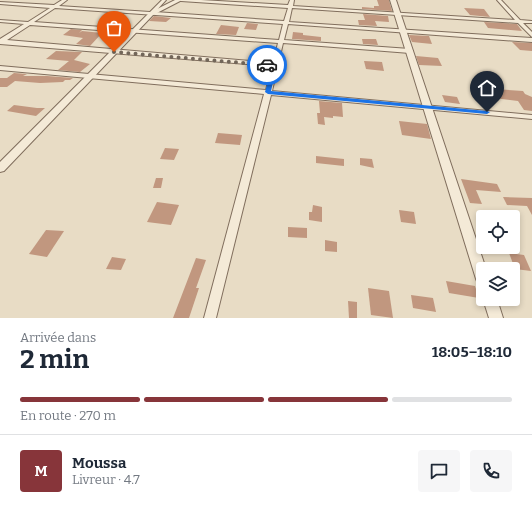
<!DOCTYPE html>
<html lang="fr">
<head>
<meta charset="utf-8">
<style>
  body { margin:0; font-family:Bitter,serif; background:#f6f6f7; color:#1f2937; height:100vh; display:flex; flex-direction:column; font-size:15px; white-space:nowrap }
  * { box-sizing:border-box; margin:0 }
  p { font-size:13px; color:#747a83 }
  .icon { flex:none; width:22px; height:22px; fill:none; stroke:currentColor; stroke-width:2; stroke-linecap:round; stroke-linejoin:round }
  .map { position:relative; height:318px; overflow:hidden }
  .panel { display:flex; flex-direction:column; background:#fff; flex:1 }
  .panel>* { flex:none }
  .buttons { position:absolute; left:476px; top:210px; display:grid; gap:8px }
  .buttons a { display:grid; place-items:center; width:44px; height:44px; border-radius:4px; background:#fff; box-shadow:0 2px 6px #0003; font-size:20px }
  .pin { position:absolute; display:grid; place-items:center; width:34px; height:34px; color:#fff; margin:-41px -17px; border-radius:50% 50% 50% 0; rotate:-45deg; box-shadow:0 0 4px #0007 }
  .pin .icon { rotate:45deg }
  .courier { position:absolute; display:grid; place-items:center; width:40px; height:40px; margin:-20px; border:3px solid #1a73e8; border-radius:50%; background:#fff; color:#222; box-shadow:0 1px 5px #0007 }
  .head em { font-style:normal; font-weight:700 }
  .head div { display:flex; flex-direction:column-reverse }
  .head { display:flex; align-items:center; justify-content:space-between; height:68px; padding:0 20px }
  h1 { font-size:26px; font-weight:700; line-height:30px }
  .bar { display:grid; grid-template-columns:repeat(4,1fr); gap:6px 4px; align-content:center; height:48px; padding:0 20px }
  .bar i { height:5px; border-radius:3px; background:#e0e1e3 }
  .bar .active { background:#87353a }
  .bar p { grid-column:span 4 }
  .line { display:flex; align-items:center; gap:10px; padding:0 20px; border-top:1px solid #e0e1e3 }
  .line div { flex:1 }
  .round { display:grid; place-items:center; flex:none; width:42px; height:42px; border-radius:4px; background:#f6f6f7 }
  .map>svg:first-child { display:block }
  .building { fill:#c1977f }
  .lines { fill:none; stroke-linecap:round; stroke-linejoin:round }
  .minor-casing { stroke:#806e5d; stroke-width:2 }
  .tertiary-casing { stroke:#806e5d; stroke-width:2 }
  .minor { fill:#f4ead7; fill-rule:evenodd }
  .tertiary { fill:#f4ead7; fill-rule:evenodd }
  .route { fill:#1a73e8 }
  .done { stroke:#726659; stroke-width:4; stroke-dasharray:0 7.2 }
</style>
</head>
<body>
<div class="map">
<svg width="532" height="318" viewBox="0 0 532 318">
  <rect width="100%" height="100%" fill="#e8dcc5"/>
  <g class="building">
    <path d="M 377,0 L 389,0 L 392,11 L 362,9 L 362,7 L 374,8 L 374,6 L 379,6 Z"/>
    <path d="M 464,8 L 484,9 L 490,17 L 470,15 Z"/>
    <path d="M 363,14 L 388,16 L 389,22 L 375,21 L 377,26 L 359,25 L 358,20 L 365,20 Z"/>
    <path d="M 154,16 L 171,18 L 166,22 L 149,21 Z"/>
    <path d="M 484,22 L 517,24 L 522,31 L 488,28 Z"/>
    <path d="M 247,23 L 258,24 L 256,30 L 244,29 Z"/>
    <path d="M 221,25 L 239,27 L 236,35 L 216,34 Z"/>
    <path d="M 71,29 L 82,30 L 79,33 L 82,31 L 102,33 L 90,46 L 76,44 L 83,38 L 63,35 Z"/>
    <path d="M 293,32 L 303,33 L 303,35 L 321,37 L 321,41 L 292,39 Z"/>
    <path d="M 409,35 L 429,36 L 432,44 L 412,42 Z"/>
    <path d="M 362,39 L 376,39 L 378,45 L 363,44 Z"/>
    <path d="M 512,42 L 532,43 L 532,51 L 520,50 Z"/>
    <path d="M 56,51 L 82,52 L 74,60 L 90,64 L 80,72 L 58,70 L 69,61 L 46,59 Z"/>
    <path d="M 416,56 L 438,58 L 442,66 L 419,65 Z"/>
    <path d="M 364,61 L 382,62 L 384,71 L 366,69 Z"/>
    <path d="M 14,73 L 27,74 L 23,76 L 47,76 L 73,78 L 70,80 L 65,80 L 63,82 L 40,83 L 15,81 L 7,87 L 0,87 L 0,78 L 7,78 Z"/>
    <path d="M 479,88 L 523,91 L 525,94 L 532,97 L 532,111 L 524,110 L 518,101 L 485,97 Z"/>
    <path d="M 442,95 L 457,97 L 460,104 L 445,102 Z"/>
    <path d="M 319,101 L 342,103 L 343,117 L 333,116 L 333,118 L 324,117 L 325,125 L 318,124 L 317,113 L 320,113 Z"/>
    <path d="M 14,105 L 37,108 L 45,108 L 36,116 L 7,111 Z"/>
    <path d="M 399,121 L 427,124 L 431,139 L 402,135 Z"/>
    <path d="M 218,133 L 242,135 L 240,145 L 215,143 Z"/>
    <path d="M 165,148 L 179,149 L 174,160 L 160,159 Z"/>
    <path d="M 316,156 L 344,159 L 344,166 L 316,163 Z"/>
    <path d="M 360,158 L 372,159 L 374,168 L 360,165 Z"/>
    <path d="M 156,178 L 163,178 L 161,188 L 153,188 Z"/>
    <path d="M 461,179 L 497,184 L 501,192 L 476,190 L 482,204 L 470,203 Z"/>
    <path d="M 503,197 L 532,198 L 532,215 L 527,206 L 507,205 Z"/>
    <path d="M 157,202 L 179,205 L 171,225 L 147,222 Z"/>
    <path d="M 313,205 L 322,207 L 322,222 L 309,220 L 309,212 L 312,212 Z"/>
    <path d="M 399,210 L 414,212 L 416,224 L 401,222 Z"/>
    <path d="M 288,227 L 307,228 L 307,238 L 288,237 Z"/>
    <path d="M 46,230 L 64,231 L 47,257 L 29,254 Z"/>
    <path d="M 325,240 L 337,242 L 337,252 L 325,251 Z"/>
    <path d="M 509,253 L 524,255 L 531,271 L 515,269 Z"/>
    <path d="M 112,257 L 126,259 L 121,270 L 106,269 Z"/>
    <path d="M 196,258 L 206,260 L 196,288 L 199,288 L 189,318 L 173,318 Z"/>
    <path d="M 446,281 L 475,286 L 479,298 L 449,293 Z"/>
    <path d="M 368,288 L 389,291 L 393,318 L 371,315 Z"/>
    <path d="M 411,295 L 433,298 L 436,312 L 413,308 Z"/>
    <path d="M 348,301 L 357,302 L 357,318 L 349,318 Z"/>
  </g>
  <g class="lines">
    <g class="minor-casing">
      <path id="minor" d="M 62,0 L 67,0 L 59,6 L 150,12 L 162,0 L 166,0 L 155,12 L 284,21 L 288,8 L 181,1 L 179,0 L 201,0 L 288,5 L 290,0 L 294,0 L 293,6 L 515,20 L 497,0 L 501,0 L 520,20 L 532,21 L 532,23 L 523,23 L 532,32 L 532,37 L 518,23 L 292,8 L 289,22 L 532,38 L 532,42 L 288,24 L 284,40 L 410,49 L 413,51 L 410,53 L 283,43 L 272,91 L 532,115 L 532,119 L 271,95 L 216,318 L 204,318 L 264,94 L 0,70 L 0,66 L 266,90 L 272,66 L 0,44 L 0,39 L 24,24 L 0,22 L 0,20 L 28,22 L 50,8 L 0,4 L 0,2 L 54,5 ZM 55,8 L 283,24 L 279,40 L 34,22 ZM 30,25 L 278,43 L 273,63 L 7,40 Z"/>
    </g>
    <g class="tertiary-casing">
      <g id="tertiary">
        <path d="M 175,0 L 182,0 L 153,15 L 4,171 L 0,172 L 0,162 L 149,13 Z"/>
        <path d="M 390,0 L 396,0 L 486,269 L 483,269 L 483,286 L 478,284 L 476,279 Z"/>
        <path d="M 483,299 L 497,299 L 503,318 L 489,318 Z"/>
      </g>
    </g>
    <use href="#minor" class="minor"/>
    <use href="#tertiary" class="tertiary"/>
  </g>
  <path class="route" d="M 265,64 L 277,65 L 271,91 L 487,111 L 490,112 L 487,114 L 268,94 L 265,92 L 272,66 L 265,66 Z"/>
  <g class="lines">
    <path class="done" d="M 114,52 L 267,65"/>
  </g>
</svg>
<div class="buttons">
<a><svg class="icon" aria-label="locate" viewBox="0 0 24 24"><circle cx="12" cy="12" r="6"/><path d="M12 2v4M12 18v4M2 12h4M18 12h4"/></svg></a>
<a><svg class="icon" aria-label="layers" viewBox="0 0 24 24"><path d="M12 4l9 5-9 5-9-5zM3 14l9 5 9-5"/></svg></a>
</div>
<div class="pin" style="left:114px;top:52px;background:#ea580c"><svg class="icon" aria-label="bag" viewBox="0 0 24 24"><path d="M5 8h14l-1 12H6zM9 8a3 3 0 0 1 6 0"/></svg></div>
<div class="pin" style="left:487px;top:112px;background:#1f2937"><svg class="icon" aria-label="home" viewBox="0 0 24 24"><path d="M3 11l9-7 9 7M6 9v11h12V9"/></svg></div>
<div class="courier" style="left:267px;top:65px"><svg class="icon" aria-label="car" viewBox="0 0 24 24"><path d="M5 17H2v-5l4-1 3-4h7l3 4 3 1v5h-3M9 17h6M6 11h13"/><circle cx="7" cy="17" r="2"/><circle cx="17" cy="17" r="2"/></svg></div>
</div>
<section class="panel">
<div class="head"><div><h1>2 min</h1><p>Arrivée dans</p></div><em>18:05–18:10</em></div>
<div class="bar"><i class="active"></i><i class="active"></i><i class="active"></i><i></i><p>En route · 270 m</p></div>
<div class="line" style="height:72px"><b class="round" style="background:#87353a;color:#fff">M</b><div><b>Moussa</b><p>Livreur · 4.7</p></div><a class="round"><svg class="icon" aria-label="chat" viewBox="0 0 24 24"><path d="M4 5h16v11H9l-5 4z"/></svg></a><a class="round"><svg class="icon" aria-label="phone" viewBox="0 0 24 24"><path d="M5 4h4l2 5-3 2q2 4 5 5l2-3 5 2v4C11 20 4 13 5 4z"/></svg></a></div>
</section>
</body>
</html>
